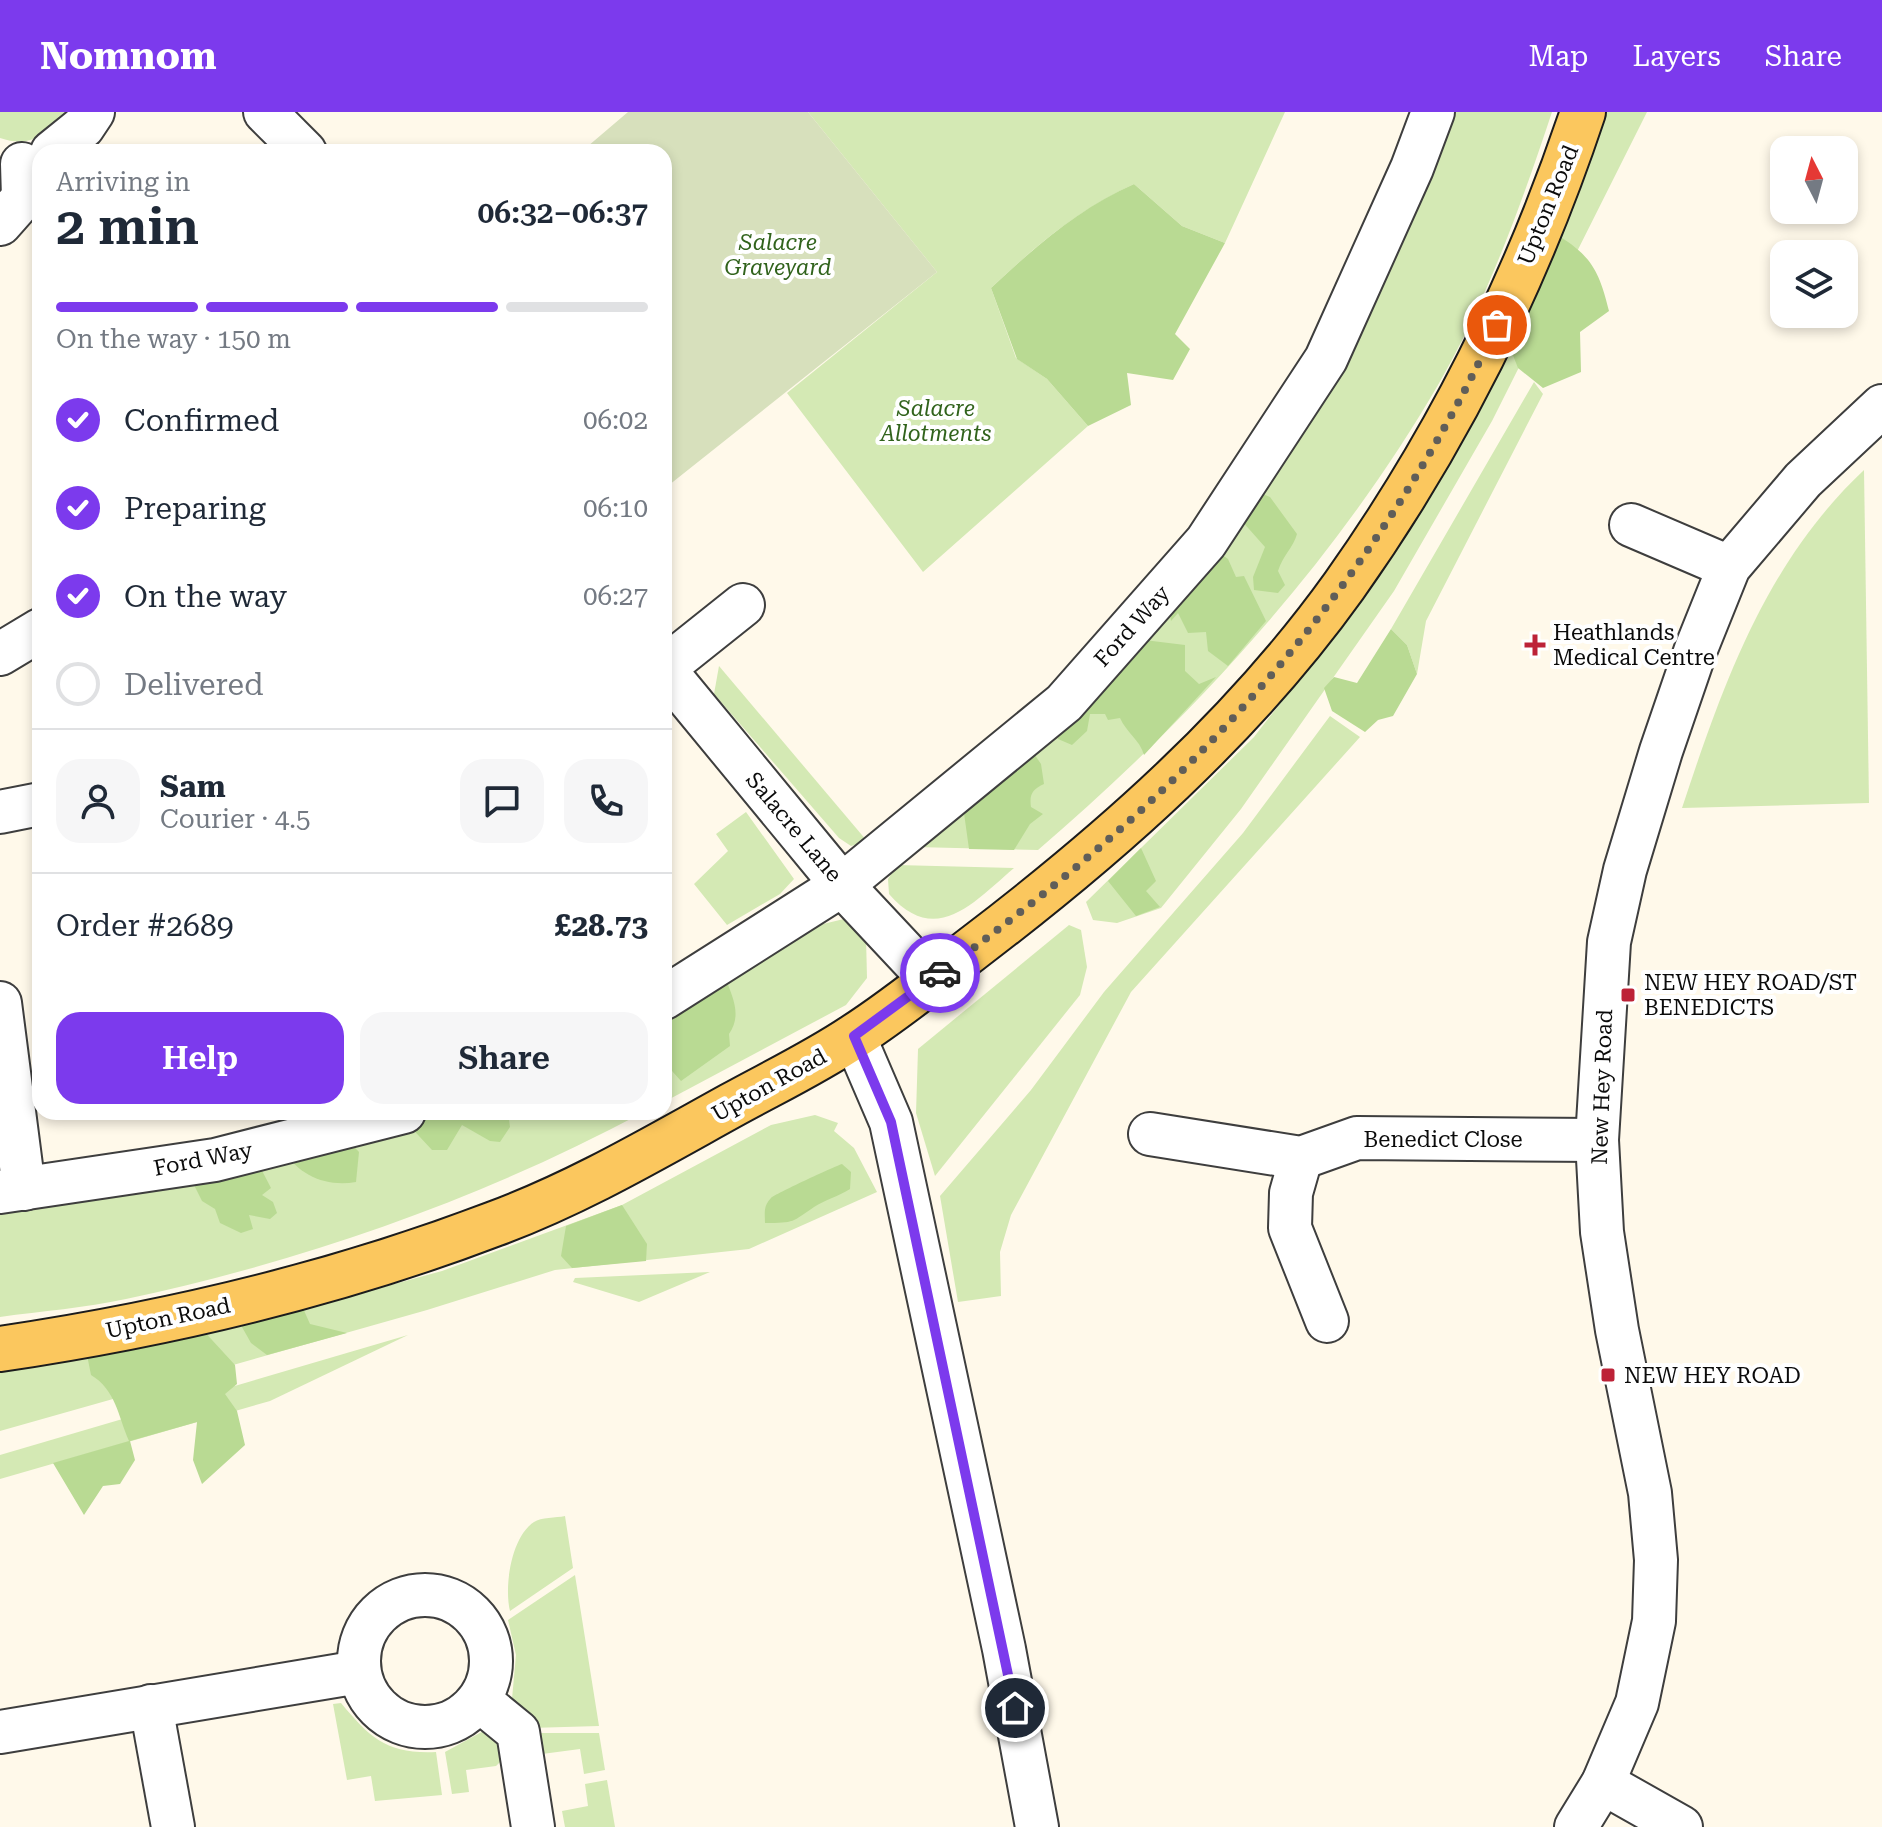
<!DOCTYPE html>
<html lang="en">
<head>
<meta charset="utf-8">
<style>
  body { margin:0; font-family:"Roboto Serif",serif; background:#f6f6f7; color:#1f2937; height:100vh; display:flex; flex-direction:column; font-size:30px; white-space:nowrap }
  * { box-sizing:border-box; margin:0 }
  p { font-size:26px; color:#747a83 }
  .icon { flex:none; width:44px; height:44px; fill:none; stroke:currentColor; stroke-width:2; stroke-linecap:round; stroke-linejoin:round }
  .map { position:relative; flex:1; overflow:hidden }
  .details { position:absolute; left:32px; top:32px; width:640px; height:976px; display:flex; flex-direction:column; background:#fff; border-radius:24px; box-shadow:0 4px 12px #0003 }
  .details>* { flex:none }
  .needle { width:52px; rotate:354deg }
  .controls { position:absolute; left:1770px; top:24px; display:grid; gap:16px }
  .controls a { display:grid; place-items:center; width:88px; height:88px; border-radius:16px; background:#fff; box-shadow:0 4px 12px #0003; font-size:40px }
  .pin { position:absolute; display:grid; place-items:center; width:68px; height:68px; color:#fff; margin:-34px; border:4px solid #fff; border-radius:50%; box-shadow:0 2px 8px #0007 }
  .courier { position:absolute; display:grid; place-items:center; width:80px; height:80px; margin:-40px; border:6px solid #7c3aed; border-radius:50%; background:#fff; color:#222; box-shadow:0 2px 10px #0007 }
  .headline em { font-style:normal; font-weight:600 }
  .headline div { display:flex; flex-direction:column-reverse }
  .headline { display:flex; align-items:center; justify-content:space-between; height:136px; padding:0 24px }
  h1 { font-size:52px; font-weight:600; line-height:60px }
  .bar { display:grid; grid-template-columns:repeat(4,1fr); gap:12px 8px; align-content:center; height:96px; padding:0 24px }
  .bar i { height:10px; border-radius:6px; background:#e0e1e3 }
  .bar .current { background:#7c3aed }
  .bar p { grid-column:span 4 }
  .line { display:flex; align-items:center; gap:20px; padding:0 24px; border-top:2px solid #e0e1e3 }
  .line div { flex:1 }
  .round { display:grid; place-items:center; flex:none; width:84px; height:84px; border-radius:24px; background:#f6f6f7 }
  ol { padding:0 24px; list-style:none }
  li { display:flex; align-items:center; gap:24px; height:88px }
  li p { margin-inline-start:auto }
  li .icon { padding:8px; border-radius:50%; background:#7c3aed; color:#fff; stroke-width:4 }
  li:last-child { color:#747a83 }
  li i { width:44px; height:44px; border:4px solid #e0e1e3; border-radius:50% }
  .primary-button { display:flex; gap:16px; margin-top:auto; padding:16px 24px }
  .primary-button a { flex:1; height:92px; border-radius:24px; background:#7c3aed; color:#fff; font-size:32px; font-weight:600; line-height:92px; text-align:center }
  .primary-button a+a { background:#f6f6f7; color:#1f2937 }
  header { display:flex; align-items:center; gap:48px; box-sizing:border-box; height:112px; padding:0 40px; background:#7c3aed; color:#fff }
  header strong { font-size:38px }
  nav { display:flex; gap:44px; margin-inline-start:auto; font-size:28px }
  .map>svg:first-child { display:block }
  .green { fill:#d4e9b4 }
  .forest { fill:#b9da93 }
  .cemetery { fill:#d7e0bc }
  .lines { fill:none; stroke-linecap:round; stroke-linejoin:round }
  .street-casing { stroke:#3e3e3e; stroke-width:46 }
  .primary-casing { stroke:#1c1c1c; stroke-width:48 }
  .street { stroke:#fff; stroke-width:42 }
  .primary { stroke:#fbc75e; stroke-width:44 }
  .done { stroke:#605e59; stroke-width:8; stroke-dasharray:0 14.4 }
  .route { stroke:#7c3aed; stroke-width:10 }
  .poi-dot { fill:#bd2237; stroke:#fff; stroke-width:3 }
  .labels { text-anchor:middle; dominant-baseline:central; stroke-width:8; stroke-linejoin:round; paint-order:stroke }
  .street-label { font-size:22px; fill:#0b0b0b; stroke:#fff }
  .park-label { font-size:22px; font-style:italic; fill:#31631c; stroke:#fff }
  .poi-label { font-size:22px; fill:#0b0b0b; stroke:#fff; text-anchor:start }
</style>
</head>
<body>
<header>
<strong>Nomnom</strong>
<nav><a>Map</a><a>Layers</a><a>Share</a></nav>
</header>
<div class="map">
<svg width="1882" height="1715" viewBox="0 0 1882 1715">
  <rect width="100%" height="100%" fill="#fff9ea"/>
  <g class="green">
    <path d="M 0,0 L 68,0 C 46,21 32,37 0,26 Z"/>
    <path d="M 808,0 L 1285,0 L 1225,131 L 1182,114 L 1134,72 C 1074,101 1039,131 991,176 L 1016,246 L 1047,267 L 1088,314 L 923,460 L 787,281 L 937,160 Z"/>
    <path d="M 1452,0 L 1552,0 C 1522,91 1486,190 1438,273 C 1335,450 1193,605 1038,738 L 915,735 L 1151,511 Z"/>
    <path d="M 1600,0 L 1647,0 L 1492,309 L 1394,479 L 1241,697 L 1161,796 L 1117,811 L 1093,808 L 1086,790 L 1254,625 L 1313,549 Z"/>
    <path d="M 1534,270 L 1543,282 L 1426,509 L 1417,562 L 1407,533 L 1391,517 Z"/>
    <path d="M 1864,358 L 1869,691 L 1682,696 C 1723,572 1766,450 1864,358 Z"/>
    <path d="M 719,554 L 867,729 L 851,734 L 839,726 L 714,582 Z"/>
    <path d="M 1330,604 L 1360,625 L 1131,880 L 1011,1103 L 1000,1140 L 1001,1184 L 958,1190 L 940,1084 L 1031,978 L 1104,880 L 1243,721 Z"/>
    <path d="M 746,700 L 794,767 L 780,782 L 727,813 L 694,772 L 728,739 L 716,722 Z"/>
    <path d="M 897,753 L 1014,756 C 974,790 936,836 889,782 L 888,767 Z"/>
    <path d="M 848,806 L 866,825 L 867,866 L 846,893 L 664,990 L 664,899 L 819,813 Z"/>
    <path d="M 1069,813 L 1081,818 L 1087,855 L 1080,883 L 935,1064 L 916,1001 L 918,937 Z"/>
    <path d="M 432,1000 L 644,1000 C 483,1086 305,1149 126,1187 C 85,1196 42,1199 0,1205 L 0,1090 L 406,1010 Z"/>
    <path d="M 815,1003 L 838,1011 L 834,1019 L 854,1036 L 877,1080 L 749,1137 L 555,1158 L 427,1198 L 0,1319 L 0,1252 L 201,1216 L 354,1183 L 442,1159 L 622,1093 L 771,1013 Z"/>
    <path d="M 710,1160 L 639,1190 L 573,1170 L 575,1166 Z"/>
    <path d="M 408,1223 L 270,1289 L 0,1367 L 0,1343 Z"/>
    <path d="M 565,1404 L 573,1456 L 510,1499 C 504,1475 511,1425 534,1410 C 541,1405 556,1406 565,1404 Z"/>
    <path d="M 575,1463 L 599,1614 L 530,1616 L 512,1587 L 516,1543 L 508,1508 Z"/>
    <path d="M 341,1591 C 371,1627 387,1642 436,1640 L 442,1683 L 375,1689 L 371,1664 L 347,1668 L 333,1592 Z"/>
    <path d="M 489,1616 L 500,1622 L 506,1644 L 496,1654 L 466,1658 L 469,1680 L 452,1682 L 445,1640 Z"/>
    <path d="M 533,1621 L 599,1621 L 605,1658 L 584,1662 L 580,1637 L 542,1642 Z"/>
    <path d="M 607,1668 L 615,1715 L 565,1715 L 562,1699 L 588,1694 L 585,1672 Z"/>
  </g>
  <g class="forest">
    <path d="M 1134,72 L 1182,114 L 1225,131 L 1175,222 L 1190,237 L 1173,268 L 1127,261 L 1131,293 L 1088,314 L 1047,267 L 1017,247 L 991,176 C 1036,134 1078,97 1134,72 Z"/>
    <path d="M 1554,121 C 1591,143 1599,158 1609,199 L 1580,220 L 1581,260 L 1543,276 L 1518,256 L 1505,223 Z"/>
    <path d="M 1253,378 L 1270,385 L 1297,422 C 1293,436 1283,443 1278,459 L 1285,473 L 1278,481 L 1254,478 L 1253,465 L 1265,435 L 1241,408 Z"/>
    <path d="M 1211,435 L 1228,447 L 1236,465 L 1244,464 L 1266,509 L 1228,554 L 1208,539 L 1206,520 L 1188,521 L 1178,501 L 1171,509 L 1168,490 Z"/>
    <path d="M 1391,517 L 1407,533 L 1417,562 L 1393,604 L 1378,608 L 1365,620 L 1332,599 L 1324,576 L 1334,565 L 1357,571 Z"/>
    <path d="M 1136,527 L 1185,533 L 1185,559 L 1199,572 L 1216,565 L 1144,643 C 1140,628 1126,620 1120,606 L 1108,608 L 1105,602 L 1090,602 L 1087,619 L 1072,633 L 1058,627 L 1053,614 Z"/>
    <path d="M 1030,636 L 1041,652 L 1044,672 C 1033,677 1029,682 1031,695 L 1043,702 L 1030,712 L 1014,738 L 969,737 L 963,694 Z"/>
    <path d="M 1141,736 L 1156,769 L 1146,779 L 1160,795 L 1136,804 L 1108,769 Z"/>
    <path d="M 725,865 C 733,886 742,903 729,922 L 730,934 L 681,969 L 664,950 L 664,899 Z"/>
    <path d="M 432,1000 L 508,1000 L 510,1015 L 500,1030 L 490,1029 L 462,1013 L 447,1038 L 432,1038 L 406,1010 Z"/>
    <path d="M 345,1025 L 359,1040 L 356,1070 C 326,1075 299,1064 284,1038 Z"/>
    <path d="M 257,1049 L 271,1076 L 262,1083 L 273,1090 L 277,1101 L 270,1107 L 249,1103 L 253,1117 L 241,1121 L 220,1111 L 215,1097 L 202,1089 L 192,1069 Z"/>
    <path d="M 842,1052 L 851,1060 L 850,1077 C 839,1084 825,1088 814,1095 C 792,1110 795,1111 765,1111 C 765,1101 763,1094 771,1086 C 775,1082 833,1055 842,1052 Z"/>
    <path d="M 622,1093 L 647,1132 L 646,1149 L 572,1156 L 561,1144 L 566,1114 Z"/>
    <path d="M 302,1194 L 310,1212 L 347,1221 L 267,1243 L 251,1231 L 238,1208 Z"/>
    <path d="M 201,1216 L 235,1253 L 237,1272 L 225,1282 L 237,1299 L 245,1333 L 202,1372 L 193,1348 L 197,1310 L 130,1329 L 135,1348 L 120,1372 L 103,1374 L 84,1403 L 53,1351 L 129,1329 C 118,1304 116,1278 91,1263 L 86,1238 Z"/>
  </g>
  <path class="cemetery" d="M 628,0 L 808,0 L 937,160 L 664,377 L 664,40 L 581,40 Z"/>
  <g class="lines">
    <g class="street-casing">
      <g id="street">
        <path d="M 265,0 L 305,40"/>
        <path d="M 52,40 L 83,15 L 93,0"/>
        <path d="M 0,112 L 23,86 L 22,52"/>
        <path d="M 1631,413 L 1729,455"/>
        <path d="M 0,542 L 40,518"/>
        <path d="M 664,556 L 743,493"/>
        <path d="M 664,557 L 842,773 L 931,868"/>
        <path d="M 0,700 L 40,692"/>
        <path d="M 664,886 L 842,773 L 1064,591 L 1206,430 L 1326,247 L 1412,56 L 1433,0"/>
        <path d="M 0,891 L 24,1077"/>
        <path d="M 854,924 L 891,1010 L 1004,1537 L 1037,1715"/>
        <path d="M 1150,1022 L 1301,1046 L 1357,1026 L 1597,1028"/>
        <path d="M 1301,1046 L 1291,1081 L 1290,1116 L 1327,1209"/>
        <path d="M 0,1080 L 215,1048 L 404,1000"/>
        <circle cx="425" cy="1549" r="66"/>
        <path d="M 479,1588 L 518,1620 L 533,1715"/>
        <path d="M 151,1594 L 173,1715"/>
        <path d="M 0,1620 L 359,1560"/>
        <path d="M 1603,1671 L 1681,1715"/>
        <path d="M 1576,1715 L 1603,1671 L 1637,1591 L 1654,1509 L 1656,1448 L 1650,1381 L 1617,1218 L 1602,1120 L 1597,1028 L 1609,830 L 1625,758 L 1661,639 L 1696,537 L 1729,455 L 1803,368 L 1882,294"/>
      </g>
    </g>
    <g class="primary-casing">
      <path id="primary" d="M 0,1237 C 169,1212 334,1173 494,1112 C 578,1081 654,1036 732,993 C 772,971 814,951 853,925 C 894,899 933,867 972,837 C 1110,732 1243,615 1344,474 C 1447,329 1527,168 1583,0"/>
    </g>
    <use href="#street" class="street"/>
    <use href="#primary" class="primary"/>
  </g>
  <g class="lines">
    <path class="done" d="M 940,861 C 1014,806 1088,749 1155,685 C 1297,551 1415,390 1497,213"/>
    <path class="route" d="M 940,861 L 854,924 L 891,1010 L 1015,1596"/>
  </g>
  <g class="poi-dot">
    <path d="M1531 521h8v8h8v8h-8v8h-8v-8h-8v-8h8z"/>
    <rect x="1620" y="875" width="16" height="16" rx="4"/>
    <rect x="1600" y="1255" width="16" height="16" rx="4"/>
  </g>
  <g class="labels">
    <g class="street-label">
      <text transform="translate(1548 93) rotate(-68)">Upton Road</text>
      <text transform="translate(1132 514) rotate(-48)">Ford Way</text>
      <text transform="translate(794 715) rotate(50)">Salacre Lane</text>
      <text transform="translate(769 973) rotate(-29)">Upton Road</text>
      <text transform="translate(1602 975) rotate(-88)">New Hey Road</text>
      <text x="1443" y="1027">Benedict Close</text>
      <text transform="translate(203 1047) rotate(-11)">Ford Way</text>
      <text transform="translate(168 1206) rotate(-12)">Upton Road</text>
    </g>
    <g class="park-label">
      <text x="778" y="130">Salacre<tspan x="778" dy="25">Graveyard</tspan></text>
      <text x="936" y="296">Salacre<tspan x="936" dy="25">Allotments</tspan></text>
    </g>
    <g class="poi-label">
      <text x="1553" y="520">Heathlands<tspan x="1553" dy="25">Medical Centre</tspan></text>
      <text x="1644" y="870">NEW HEY ROAD/ST<tspan x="1644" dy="25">BENEDICTS</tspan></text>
      <text x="1624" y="1263">NEW HEY ROAD</text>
    </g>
  </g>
</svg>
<div class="controls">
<a><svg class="needle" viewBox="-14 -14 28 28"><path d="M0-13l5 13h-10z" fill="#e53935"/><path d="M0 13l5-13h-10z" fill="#747a83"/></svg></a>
<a><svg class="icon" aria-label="layers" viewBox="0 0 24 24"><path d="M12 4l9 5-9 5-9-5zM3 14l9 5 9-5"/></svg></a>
</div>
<div class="pin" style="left:1497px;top:213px;background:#ea580c"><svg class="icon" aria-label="bag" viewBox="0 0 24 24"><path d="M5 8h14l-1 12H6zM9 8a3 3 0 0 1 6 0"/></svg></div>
<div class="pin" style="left:1015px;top:1596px;background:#1f2937"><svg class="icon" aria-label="home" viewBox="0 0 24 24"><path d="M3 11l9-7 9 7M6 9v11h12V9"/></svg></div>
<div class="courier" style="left:940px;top:861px"><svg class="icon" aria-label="car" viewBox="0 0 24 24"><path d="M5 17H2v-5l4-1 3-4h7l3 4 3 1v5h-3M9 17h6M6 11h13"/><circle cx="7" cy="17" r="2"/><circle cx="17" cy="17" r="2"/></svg></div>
<section class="details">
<div class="headline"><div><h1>2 min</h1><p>Arriving in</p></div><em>06:32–06:37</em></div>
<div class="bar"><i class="current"></i><i class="current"></i><i class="current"></i><i></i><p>On the way · 150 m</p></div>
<ol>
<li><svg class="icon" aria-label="check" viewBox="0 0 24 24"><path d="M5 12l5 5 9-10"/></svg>Confirmed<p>06:02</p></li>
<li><svg class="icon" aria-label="check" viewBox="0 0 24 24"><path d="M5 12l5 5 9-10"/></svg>Preparing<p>06:10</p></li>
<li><svg class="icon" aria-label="check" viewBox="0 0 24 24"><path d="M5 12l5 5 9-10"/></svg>On the way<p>06:27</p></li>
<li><i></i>Delivered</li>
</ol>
<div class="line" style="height:144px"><a class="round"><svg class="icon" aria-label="person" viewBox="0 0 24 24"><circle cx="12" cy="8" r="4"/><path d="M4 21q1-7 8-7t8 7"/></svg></a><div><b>Sam</b><p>Courier · 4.5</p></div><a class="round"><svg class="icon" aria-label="chat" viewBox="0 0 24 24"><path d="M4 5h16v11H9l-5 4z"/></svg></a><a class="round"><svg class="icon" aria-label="phone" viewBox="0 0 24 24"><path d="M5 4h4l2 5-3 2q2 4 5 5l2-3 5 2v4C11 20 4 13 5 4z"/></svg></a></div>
<div class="line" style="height:104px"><div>Order #2689</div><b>£28.73</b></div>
<div class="primary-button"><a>Help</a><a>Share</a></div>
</section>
</div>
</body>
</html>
